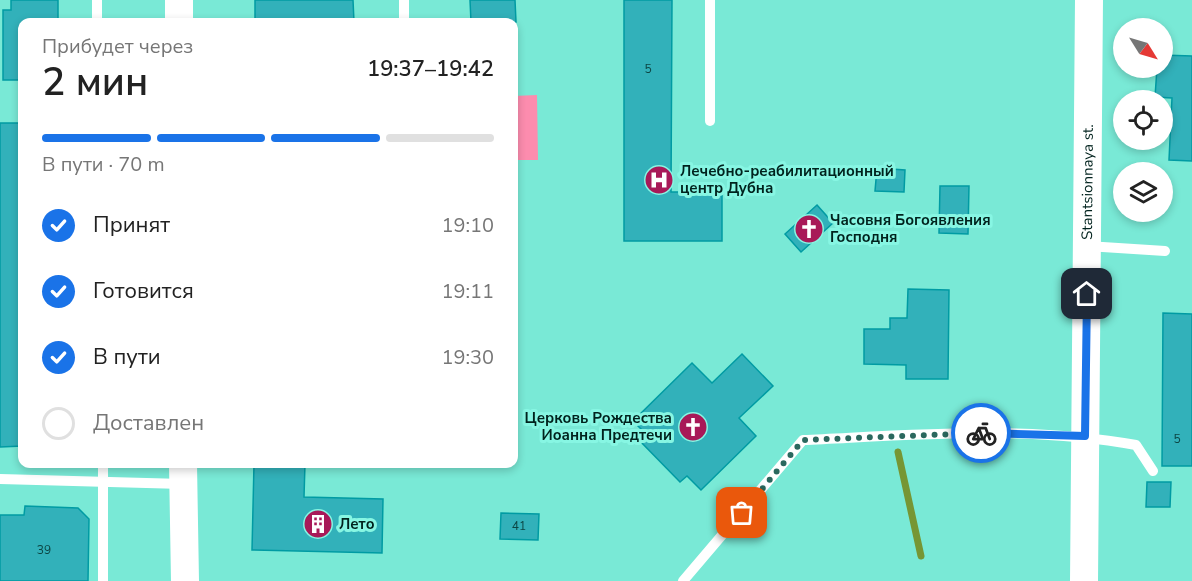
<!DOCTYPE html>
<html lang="ru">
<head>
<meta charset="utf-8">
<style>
  body { margin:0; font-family:"Nunito Sans",sans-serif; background:#f2f2f2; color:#222; height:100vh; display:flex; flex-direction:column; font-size:22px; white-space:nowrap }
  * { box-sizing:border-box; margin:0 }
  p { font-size:20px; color:#767676 }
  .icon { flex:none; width:33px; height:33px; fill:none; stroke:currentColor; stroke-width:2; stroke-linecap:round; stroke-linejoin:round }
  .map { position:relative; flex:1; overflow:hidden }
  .details { position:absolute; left:18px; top:18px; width:500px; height:450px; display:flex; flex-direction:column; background:#fff; border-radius:12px; box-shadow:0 3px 9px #0003 }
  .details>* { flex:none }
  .needle { width:39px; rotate:127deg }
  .buttons { position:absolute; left:1113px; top:18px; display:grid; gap:12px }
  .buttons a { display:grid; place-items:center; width:60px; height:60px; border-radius:50%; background:#fff; box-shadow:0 3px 9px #0003; font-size:30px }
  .pin { position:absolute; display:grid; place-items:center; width:51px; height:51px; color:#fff; margin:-26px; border-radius:12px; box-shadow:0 3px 9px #0006 }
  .courier { position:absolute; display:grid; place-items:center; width:60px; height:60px; margin:-30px; border:4px solid #1a73e8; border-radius:50%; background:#fff; color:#222; box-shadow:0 2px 8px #0007 }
  .summary em { font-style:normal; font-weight:600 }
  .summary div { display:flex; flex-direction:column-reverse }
  .summary { display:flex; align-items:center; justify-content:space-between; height:102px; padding:0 24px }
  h1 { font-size:39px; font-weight:600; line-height:45px }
  .bar { display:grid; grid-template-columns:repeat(4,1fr); gap:9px 6px; align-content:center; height:72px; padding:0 24px }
  .bar i { height:8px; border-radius:4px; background:#e0e0e0 }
  .bar .on { background:#1a73e8 }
  .bar p { grid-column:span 4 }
  ol { padding:0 24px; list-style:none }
  li { display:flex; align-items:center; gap:18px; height:66px }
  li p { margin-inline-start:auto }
  li .icon { padding:6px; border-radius:50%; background:#1a73e8; color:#fff; stroke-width:4 }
  li:last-child { color:#767676 }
  li i { width:33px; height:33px; border:3px solid #e0e0e0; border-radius:50% }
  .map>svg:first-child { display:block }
  .green { fill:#fc8cae }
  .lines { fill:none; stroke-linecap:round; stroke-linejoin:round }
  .stream { stroke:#769634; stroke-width:7 }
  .building { fill:#32b1ba; stroke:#009ba3; stroke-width:1.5 }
  .service { stroke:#fff; stroke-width:10 }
  .secondary { stroke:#fff; stroke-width:28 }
  .done { stroke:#2a685e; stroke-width:6; stroke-dasharray:0 10.8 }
  .route { stroke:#1a73e8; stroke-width:8 }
  .labels { text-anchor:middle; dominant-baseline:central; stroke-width:6; stroke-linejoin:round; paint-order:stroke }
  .number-label { font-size:12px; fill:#0c4644 }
  .poi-label { font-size:15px; font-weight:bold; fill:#00221d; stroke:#87f6e3; text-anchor:start }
  .street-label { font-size:15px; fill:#00221d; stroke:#87f6e3 }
</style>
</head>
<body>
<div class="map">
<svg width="1192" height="581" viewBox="0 0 1192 581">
  <rect width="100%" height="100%" fill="#79e9d6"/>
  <path class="green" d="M 537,95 L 538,160 L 513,160 L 513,96 Z"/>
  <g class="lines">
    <path class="stream" d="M 898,452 L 921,556"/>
  </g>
  <g class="building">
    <path d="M 11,0 L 58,0 L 58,22 L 22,22 L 22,80 L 3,80 L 3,10 L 11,10 Z"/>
    <path d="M 255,0 L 353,0 L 354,22 L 255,22 Z"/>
    <path d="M 470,0 L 515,0 L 516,22 L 471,22 Z"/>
    <path d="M 624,0 L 672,0 L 671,192 L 722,192 L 722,241 L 624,241 Z"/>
    <path d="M 1162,55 L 1192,56 L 1192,161 L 1169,160 L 1172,98 L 1155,97 L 1157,68 L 1162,68 Z"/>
    <path d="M 0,123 L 22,123 L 22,446 L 0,447 Z"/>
    <path d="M 877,168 L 905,170 L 904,192 L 875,191 Z"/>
    <path d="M 940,186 L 969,186 L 968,234 L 939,233 Z"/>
    <path d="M 817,205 L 833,223 L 801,252 L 785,234 Z"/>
    <path d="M 908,289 L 949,290 L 948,379 L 906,379 L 906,365 L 864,364 L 864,329 L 890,329 L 890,318 L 907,318 Z"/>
    <path d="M 1163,313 L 1192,314 L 1192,466 L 1162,466 Z"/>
    <path d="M 742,354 L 773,386 L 739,418 L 756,436 L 701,490 L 687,476 L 680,482 L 638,439 L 645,433 L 633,421 L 692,363 L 712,383 Z"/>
    <path d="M 254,464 L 305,464 L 304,497 L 383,499 L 382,553 L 252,550 Z"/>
    <path d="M 1147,482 L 1171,482 L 1170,507 L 1146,507 Z"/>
    <path d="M 25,506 L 78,508 L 89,519 L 88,581 L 0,581 L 0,515 L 24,515 Z"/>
    <path d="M 501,513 L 539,514 L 538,540 L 500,539 Z"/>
  </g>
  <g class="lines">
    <g class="service">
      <path d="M 97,0 L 97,22"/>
      <path d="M 404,22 L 404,0"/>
      <path d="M 710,121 L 710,0"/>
      <path d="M 1087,246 L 1165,251"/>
      <path d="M 0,479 L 183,484"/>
      <path d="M 103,581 L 103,464"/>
      <path d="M 683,581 L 803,440 C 914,435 1026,425 1136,445 L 1153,471"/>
    </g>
    <g class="secondary">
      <path d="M 179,0 L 179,22"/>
      <path d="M 183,464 L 185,581"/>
      <path id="s1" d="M 1084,581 L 1089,0"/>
    </g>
  </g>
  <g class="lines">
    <path class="done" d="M 742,513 L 803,440 L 981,433"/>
    <path class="route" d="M 981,433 L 1085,436 L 1087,294"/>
  </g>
  <defs>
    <g id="hospital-disc" transform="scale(1.5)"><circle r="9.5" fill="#a81958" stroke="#87f6e3"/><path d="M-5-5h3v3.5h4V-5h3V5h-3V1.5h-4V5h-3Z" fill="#fff"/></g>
    <g id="church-disc" transform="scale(1.5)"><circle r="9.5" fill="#a81958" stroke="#87f6e3"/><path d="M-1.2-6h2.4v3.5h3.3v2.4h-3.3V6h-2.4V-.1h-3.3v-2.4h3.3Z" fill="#fff"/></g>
    <g id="building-disc" transform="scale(1.5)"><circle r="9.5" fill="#a81958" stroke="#87f6e3"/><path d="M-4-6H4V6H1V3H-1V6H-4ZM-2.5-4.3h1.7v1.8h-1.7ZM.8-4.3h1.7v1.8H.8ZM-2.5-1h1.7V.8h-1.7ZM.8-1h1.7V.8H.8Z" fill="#fff"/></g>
  </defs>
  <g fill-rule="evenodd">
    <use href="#hospital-disc" x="659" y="180"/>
    <use href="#church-disc" x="809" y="229"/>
    <use href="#church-disc" x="693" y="427"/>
    <use href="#building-disc" x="318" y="524"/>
  </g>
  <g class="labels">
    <g class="number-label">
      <text x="648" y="69">5</text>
      <text x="1177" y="439">5</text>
      <text x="519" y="526">41</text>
      <text x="44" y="550">39</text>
    </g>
    <g class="poi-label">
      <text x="680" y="171">Лечебно-реабилитационный<tspan x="680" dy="17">центр Дубна</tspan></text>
      <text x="830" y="220">Часовня Богоявления<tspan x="830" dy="17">Господня</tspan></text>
      <text x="672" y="418" text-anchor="end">Церковь Рождества<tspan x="672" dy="17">Иоанна Предтечи</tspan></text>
      <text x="339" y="524">Лето</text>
    </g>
    <g class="street-label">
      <text stroke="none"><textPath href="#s1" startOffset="399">Stantsionnaya st.</textPath></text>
    </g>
  </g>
</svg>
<div class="buttons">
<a><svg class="needle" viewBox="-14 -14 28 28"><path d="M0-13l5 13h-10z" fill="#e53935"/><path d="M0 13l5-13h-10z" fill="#767676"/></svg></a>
<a><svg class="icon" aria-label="locate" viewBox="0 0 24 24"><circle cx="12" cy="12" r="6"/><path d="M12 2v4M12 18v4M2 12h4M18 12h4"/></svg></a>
<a><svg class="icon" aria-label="layers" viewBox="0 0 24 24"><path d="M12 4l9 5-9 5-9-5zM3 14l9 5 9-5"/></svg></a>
</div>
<div class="pin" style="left:742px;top:513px;background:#ea580c"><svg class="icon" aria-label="bag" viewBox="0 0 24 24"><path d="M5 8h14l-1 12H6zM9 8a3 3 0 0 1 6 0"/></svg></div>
<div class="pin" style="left:1087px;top:294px;background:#1f2937"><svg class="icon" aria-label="home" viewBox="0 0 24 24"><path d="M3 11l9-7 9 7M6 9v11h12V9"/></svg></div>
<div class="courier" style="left:981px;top:433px"><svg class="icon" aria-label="bike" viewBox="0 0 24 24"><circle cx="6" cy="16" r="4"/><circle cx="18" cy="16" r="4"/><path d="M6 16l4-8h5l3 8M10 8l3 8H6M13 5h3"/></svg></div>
<section class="details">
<div class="summary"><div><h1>2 мин</h1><p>Прибудет через</p></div><em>19:37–19:42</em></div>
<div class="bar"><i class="on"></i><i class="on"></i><i class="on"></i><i></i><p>В пути · 70 m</p></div>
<ol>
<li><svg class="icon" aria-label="check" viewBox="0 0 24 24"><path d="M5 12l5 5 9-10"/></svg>Принят<p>19:10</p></li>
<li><svg class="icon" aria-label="check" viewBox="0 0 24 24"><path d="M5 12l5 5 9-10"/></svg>Готовится<p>19:11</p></li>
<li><svg class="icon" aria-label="check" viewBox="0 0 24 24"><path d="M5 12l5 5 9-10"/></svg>В пути<p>19:30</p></li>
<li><i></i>Доставлен</li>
</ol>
</section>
</div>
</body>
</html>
